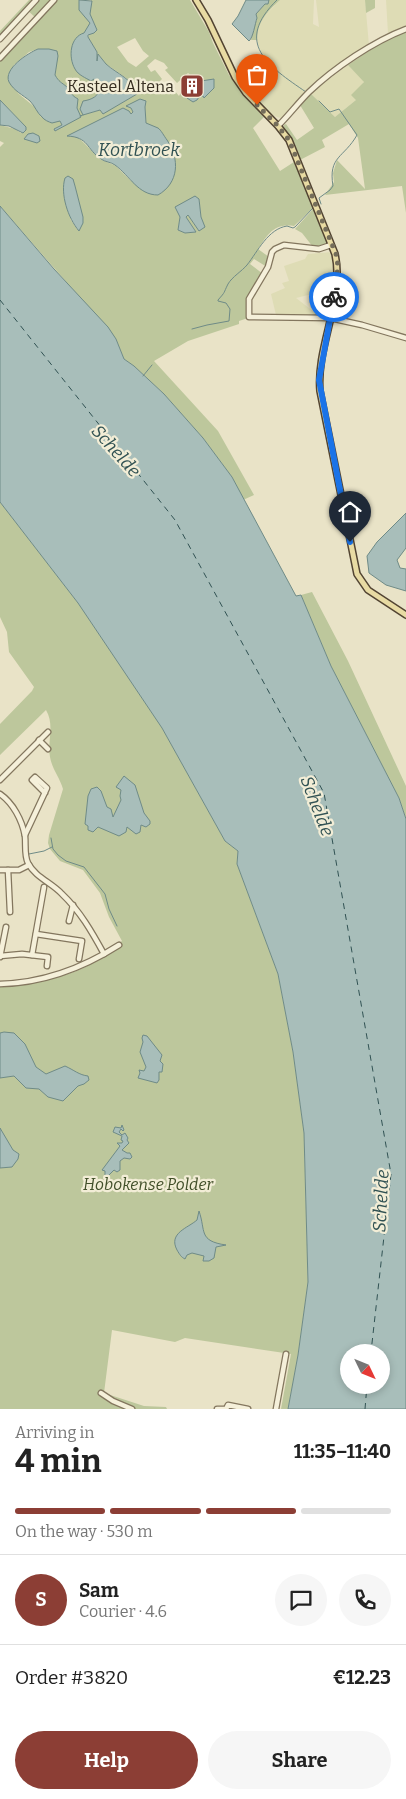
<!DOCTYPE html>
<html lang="en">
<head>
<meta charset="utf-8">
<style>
  body { margin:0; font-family:Bitter,serif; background:#f6f6f6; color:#222; height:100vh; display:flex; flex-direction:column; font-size:19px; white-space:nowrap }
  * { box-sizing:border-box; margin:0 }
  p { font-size:16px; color:#767676 }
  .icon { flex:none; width:28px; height:28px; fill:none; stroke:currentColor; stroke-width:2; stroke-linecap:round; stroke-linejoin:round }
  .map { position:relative; height:1409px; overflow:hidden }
  .panel { display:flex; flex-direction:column; background:#fff; flex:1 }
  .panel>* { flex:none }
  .needle { width:32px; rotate:133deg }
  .fabs { position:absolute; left:340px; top:1344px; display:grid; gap:10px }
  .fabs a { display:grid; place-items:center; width:50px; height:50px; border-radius:50%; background:#fff; box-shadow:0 2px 8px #0003; font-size:25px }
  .pin { position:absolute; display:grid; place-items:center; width:42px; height:42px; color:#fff; margin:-51px -21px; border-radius:50% 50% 50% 0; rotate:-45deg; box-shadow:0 0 5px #0007 }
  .pin .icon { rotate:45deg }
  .courier { position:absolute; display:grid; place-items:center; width:50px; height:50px; margin:-25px; border:4px solid #1a73e8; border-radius:50%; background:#fff; color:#222; box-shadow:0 1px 6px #0007 }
  .head em { font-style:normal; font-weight:700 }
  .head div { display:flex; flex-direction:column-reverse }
  .head { display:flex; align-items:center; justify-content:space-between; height:85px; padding:0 15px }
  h1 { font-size:32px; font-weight:700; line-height:38px }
  .bar { display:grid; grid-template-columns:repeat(4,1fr); gap:8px 5px; align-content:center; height:60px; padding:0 15px }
  .bar i { height:6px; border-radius:4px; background:#e0e0e0 }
  .bar .current { background:#8c3e35 }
  .bar p { grid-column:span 4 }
  .line { display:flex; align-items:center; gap:12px; padding:0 15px; border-top:1px solid #e0e0e0 }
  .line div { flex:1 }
  .round { display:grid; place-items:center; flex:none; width:52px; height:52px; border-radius:26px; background:#f6f6f6 }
  .action { display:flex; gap:10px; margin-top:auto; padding:10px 15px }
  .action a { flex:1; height:58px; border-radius:30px; background:#8c3e35; color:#fff; font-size:20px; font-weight:700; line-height:58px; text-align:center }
  .action a+a { background:#f6f6f6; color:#222 }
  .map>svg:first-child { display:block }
  .farmland { fill:#dedcb5 }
  .green { fill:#bdc79c; fill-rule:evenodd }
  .water { fill:#a8beba; stroke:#6f8b87; fill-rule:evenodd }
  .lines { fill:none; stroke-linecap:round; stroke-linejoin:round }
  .stream { stroke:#6f8b87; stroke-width:1 }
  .ferry { stroke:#315253; stroke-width:1; stroke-dasharray:6 5; stroke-linecap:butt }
  .minor-casing { stroke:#83765e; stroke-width:7 }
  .major-casing { stroke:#524432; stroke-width:8 }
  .minor { stroke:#f5f0da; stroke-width:4.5 }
  .major { stroke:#e8dba3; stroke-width:5 }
  .done { stroke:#746d5a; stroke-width:5; stroke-dasharray:0 9 }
  .route { stroke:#1a73e8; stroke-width:6 }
  .labels { text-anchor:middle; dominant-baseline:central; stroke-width:4.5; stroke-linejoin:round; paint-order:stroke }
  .poi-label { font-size:16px; fill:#352d20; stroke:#f2edd6; text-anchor:end }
  .park-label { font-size:16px; font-style:italic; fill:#414f29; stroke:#f2edd6 }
  .water-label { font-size:18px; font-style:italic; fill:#315253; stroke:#f2edd6 }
</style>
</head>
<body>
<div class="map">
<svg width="406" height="1409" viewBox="0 0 406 1409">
  <rect width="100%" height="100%" fill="#e9e3c7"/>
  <g class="farmland">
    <path d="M 280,0 L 314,0 L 313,24 L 319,27 L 316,0 L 365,0 L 369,46 L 306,90 L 285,115 L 281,118 L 277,117 L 269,113 L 258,103 L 247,91 L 238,74 L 263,58 L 257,40 L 257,31 L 261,20 Z"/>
    <path d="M 386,0 L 406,0 L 406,27 L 388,33 Z"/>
    <path d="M 348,65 L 364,81 L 356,100 L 335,117 L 310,93 Z"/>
    <path d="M 332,252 L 335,261 L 333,289 L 296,298 L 318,315 L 276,315 L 271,294 L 285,288 L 282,283 L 289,281 L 284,266 L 305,259 L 308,254 Z"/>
  </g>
  <g class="green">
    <path d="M 29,0 L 79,0 C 78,10 86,15 90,23 L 75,69 L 81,75 L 91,81 L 94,79 L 95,80 L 94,83 L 100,87 C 100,95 94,98 87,101 L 83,115 L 100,110 L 103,113 L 137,94 L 126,78 L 106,64 L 99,55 L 97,62 L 97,52 L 88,37 L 95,25 L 89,14 L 91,0 L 190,0 L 209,32 L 213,43 L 229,75 L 247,99 L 264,117 L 253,128 L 280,171 L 294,162 L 329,244 L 313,247 L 302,233 L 295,229 L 313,209 L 313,208 L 294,226 C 274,223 268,234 258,249 L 269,257 L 267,267 L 254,259 L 250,264 L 263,274 C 252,290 244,297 248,318 L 239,321 L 239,324 L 188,341 L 154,361 L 218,431 L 254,495 L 243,500 L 232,477 L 203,438 L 164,394 L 134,366 L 124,359 L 116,339 L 0,206 L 0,147 L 4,143 L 0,141 L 0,125 L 15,129 L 21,133 L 26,127 L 0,100 L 0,60 L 37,19 L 26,9 L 0,37 L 0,31 ZM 135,38 L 143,51 L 149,56 L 136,67 L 128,62 L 117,47 ZM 38,49 L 49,49 L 56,66 L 55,75 L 60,83 L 67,87 L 80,117 L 55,131 L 54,129 L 62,125 L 60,121 L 41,117 L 37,109 L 19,94 L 8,80 L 8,75 L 14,65 L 29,52 ZM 155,59 L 164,63 L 168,68 L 165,70 L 177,83 L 188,73 C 197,81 202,82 214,79 L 203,96 L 199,97 L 182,90 L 179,96 L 173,89 L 168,93 L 159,82 L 162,79 L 155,70 L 151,72 L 147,66 ZM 146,101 L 145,107 L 146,123 L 131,181 L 116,166 L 100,159 L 77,136 L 123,108 L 130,114 L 133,112 L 131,108 L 127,106 ZM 75,186 L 83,223 L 77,229 L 71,220 L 64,196 ZM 199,199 L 201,217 L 199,231 L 188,215 L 186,217 L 196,232 L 185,233 L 178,230 L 180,217 Z"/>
    <path d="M 269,0 L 280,0 C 267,12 257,22 257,40 L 251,40 L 254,27 L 257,18 L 256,14 Z"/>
    <path d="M 365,0 L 375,0 L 375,8 L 366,13 Z"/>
    <path d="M 406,31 L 406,213 L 402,186 L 325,195 L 334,182 L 333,173 L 337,160 L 365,189 L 358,138 L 349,124 L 322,140 L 325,147 L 300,160 L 292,142 L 283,129 L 284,125 L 286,124 L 297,140 L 314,128 L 300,105 L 310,93 L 335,117 L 356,100 L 351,95 L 364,82 L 348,65 L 388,38 Z"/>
    <path d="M 0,502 L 78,603 L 162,728 L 225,841 L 238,851 L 237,864 L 278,974 L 293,1052 L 304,1133 L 308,1282 L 298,1355 L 288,1409 L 281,1409 L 291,1354 L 185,1338 L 175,1342 L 112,1330 L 104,1393 L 144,1406 L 166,1407 L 167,1409 L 0,1409 L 0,986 C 33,984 69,978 98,960 C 106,954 114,946 122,941 L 109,917 L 100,893 L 83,870 L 60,861 L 50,849 L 48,843 L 49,835 L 63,789 C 60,778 52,769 50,757 C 47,742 55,725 46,710 L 0,755 L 0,724 L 32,691 L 34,687 L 9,652 L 7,632 L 0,617 Z"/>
    <path d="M 312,592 L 348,661 L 406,786 L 406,819 L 399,798 L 331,666 L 301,595 Z"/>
  </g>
  <g class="water">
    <path d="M 79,0 L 92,1 L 90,14 L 97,30 L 94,33 L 88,35 L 88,37 L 97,52 L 97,61 L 98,54 C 101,57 103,61 106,64 C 117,74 133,79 137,94 L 103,114 L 100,110 L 83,115 L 80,109 L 83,101 C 91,100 100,96 100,87 L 94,83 L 94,79 L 91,81 C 86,78 78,75 75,69 C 68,57 70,37 84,33 L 90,23 L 79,10 Z"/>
    <path d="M 246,0 L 269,0 L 268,4 L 265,4 L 256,14 L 257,18 C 255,24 253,38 249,41 L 232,24 L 238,16 Z"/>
    <path d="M 38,49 L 49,49 L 57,51 L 58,56 L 55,75 C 59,82 61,82 67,87 C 72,92 69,94 78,99 L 77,108 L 81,117 L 55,131 L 54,129 L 62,125 L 60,121 L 52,123 C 49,122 44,120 42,117 C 37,113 35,106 30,101 C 23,95 14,91 9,82 C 3,69 28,53 38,49 Z"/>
    <path d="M 195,79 L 201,81 L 214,79 L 214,88 L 204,98 L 203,96 L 199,97 L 197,100 L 193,102 L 187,98 L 185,91 L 189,93 L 197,86 L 199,87 L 194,80 Z"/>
    <path d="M 140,99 L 146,101 L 145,107 L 146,123 C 150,125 154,126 158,128 C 161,130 164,136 167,140 C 180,159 179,183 158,195 C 138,195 130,176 115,165 C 111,162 105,162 101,159 C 86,149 89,137 67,136 L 123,108 L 129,111 L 131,114 L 133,112 L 131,108 L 126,106 Z"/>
    <path d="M 0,100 L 26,127 L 26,130 L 23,133 L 9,126 L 0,125 Z"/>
    <path d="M 33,133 L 39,136 L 40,141 L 37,143 L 24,139 L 28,134 Z"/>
    <path d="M 68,176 L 73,179 L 75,186 L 83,217 L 83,223 L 79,231 C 68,218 60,194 65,178 Z"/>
    <path d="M 195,196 L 199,199 L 201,217 L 205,227 L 199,231 L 188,215 L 186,217 L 196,232 L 185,233 L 178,230 L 180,217 L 175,207 Z"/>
    <path d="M 0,206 L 54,269 L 108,327 L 116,339 L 124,359 L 134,366 L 164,394 L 203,438 L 232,477 L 296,596 L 301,595 L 331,666 L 399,798 L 406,819 L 406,1409 L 288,1409 L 298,1355 L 308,1282 L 304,1133 L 293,1052 L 278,974 L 237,864 L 238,851 L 225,841 L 162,728 L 78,603 L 0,502 ZM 349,1352 L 381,1352 L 381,1385 L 349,1385 Z"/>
    <path d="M 406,513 L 406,548 L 397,560 L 400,568 L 406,569 L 406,591 L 386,585 L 369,573 L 367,556 L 377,542 Z"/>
    <path d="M 124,776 L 135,785 L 144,813 L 150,821 L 150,824 L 146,827 L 141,825 L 140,832 L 136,834 L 127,827 L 126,832 L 119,836 L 98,827 L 93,832 L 88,830 L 88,826 L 85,824 L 88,796 L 91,789 L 97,787 L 101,791 L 107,807 L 111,809 L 113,817 L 121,800 L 120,796 L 121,790 L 116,787 Z"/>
    <path d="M 4,1032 L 14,1033 L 25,1044 L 36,1067 L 46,1074 L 65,1066 C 74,1070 79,1075 88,1076 L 89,1080 L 84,1084 L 78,1086 L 63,1101 L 48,1097 L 39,1089 L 26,1088 L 14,1076 L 0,1078 L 0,1033 Z"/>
    <path d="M 143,1035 L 147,1036 L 162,1055 L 160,1061 L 163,1064 L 162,1072 L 159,1072 L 159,1080 L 157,1083 L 138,1078 L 140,1073 L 139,1070 L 144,1071 L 146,1067 L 140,1052 L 143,1042 L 142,1038 Z"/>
    <path d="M 122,1125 L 124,1130 L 123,1131 L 121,1129 L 119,1132 L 122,1135 L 125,1133 L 128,1138 L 127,1140 L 129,1143 L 122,1150 L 127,1153 L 130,1153 L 132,1157 L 130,1159 L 124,1158 L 120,1161 L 120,1170 L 117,1172 L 114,1170 L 108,1176 L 105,1175 L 105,1171 L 102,1170 L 120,1146 L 117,1143 L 122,1143 L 123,1141 L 121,1140 L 122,1136 L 113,1132 L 115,1127 L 121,1128 Z"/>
    <path d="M 0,1128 L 13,1150 L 19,1154 L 18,1159 L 12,1167 L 0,1168 Z"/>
    <path d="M 199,1211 C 206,1231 198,1241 226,1245 L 216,1247 L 214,1258 L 209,1261 L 203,1261 L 204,1256 L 192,1253 L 187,1255 L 185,1259 C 181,1257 180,1255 177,1250 C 168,1233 188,1228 197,1220 Z"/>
  </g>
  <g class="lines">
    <g class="stream">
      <path d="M 277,0 C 233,43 268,66 306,92"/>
      <path d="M 319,101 L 330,112 L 339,109 L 357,135 C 344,158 328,156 333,186 L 330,190 L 319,198 L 321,204"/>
      <path d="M 80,116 L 83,115"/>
      <path d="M 192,329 L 207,325 L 229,321 L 230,309 L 226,303 L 218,301 L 218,300 C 226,291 223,294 228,284 C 232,277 242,271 247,265 C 258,251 268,229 287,226 L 293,228 L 295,227 L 313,208"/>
      <path d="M 143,376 L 152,365"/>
      <path d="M 51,838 L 53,849 L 58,855 L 66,861 L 84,867 L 105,894 L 109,909 L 117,926"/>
      <path d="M 29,854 L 44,851 L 52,847"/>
    </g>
    <g class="ferry">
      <path d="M 0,300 L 175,520 L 324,793 L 391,1174 L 371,1352"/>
      <path d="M 365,1409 L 367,1385"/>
    </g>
    <g class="minor-casing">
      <g id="minor">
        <path d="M 0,39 L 36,0"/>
        <path d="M 0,58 L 54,0"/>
        <path d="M 278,126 C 289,115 298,103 309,92 C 334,68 374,41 406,29"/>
        <path d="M 331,245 L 319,249 L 284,245 L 275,249 L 272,252 L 268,267 L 249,299 L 249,317 L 330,318 L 362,325 L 406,338"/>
        <path d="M 39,740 L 48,749"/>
        <path d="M 0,780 L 48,732"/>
        <path d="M 0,794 C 13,803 22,820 25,836 C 26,845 24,855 28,863 C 35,877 52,883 62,894 C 80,911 92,932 104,954"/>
        <path d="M 25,835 L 47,788 L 35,777 L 32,780 L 45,793"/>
        <path d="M 0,870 L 19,870 L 29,865"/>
        <path d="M 8,870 L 10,912"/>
        <path d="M 69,921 L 73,905"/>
        <path d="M 36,934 L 82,941 L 79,959"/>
        <path d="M 32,955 L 44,887"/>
        <path d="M 0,956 L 22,954 L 48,957 L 47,966"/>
        <path d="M 0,957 L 6,927"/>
        <path d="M 0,984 C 43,983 83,968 119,945"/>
        <path d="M 101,1393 L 113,1401 L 132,1409"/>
        <path d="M 217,1409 L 224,1409"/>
        <path d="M 226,1409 L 228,1405 L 248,1409"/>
        <path d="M 276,1409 L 286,1354"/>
      </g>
    </g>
    <g class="major-casing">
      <path id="major" d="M 196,0 L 208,20 L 235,77 L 246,93 L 278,126 L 289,140 L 335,254 C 345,299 316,346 320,391 L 357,574 L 368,590 L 406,615"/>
    </g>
    <use href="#minor" class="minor"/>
    <use href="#major" class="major"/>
  </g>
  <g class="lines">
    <path class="done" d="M 257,105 L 278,126 L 289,140 L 336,254 L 338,266 L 334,297"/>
    <path class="route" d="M 334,297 L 319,380 L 350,542"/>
  </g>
  <defs>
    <g id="building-square" transform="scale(1.25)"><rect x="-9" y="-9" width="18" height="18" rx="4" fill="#8c3e35" stroke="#f2edd6"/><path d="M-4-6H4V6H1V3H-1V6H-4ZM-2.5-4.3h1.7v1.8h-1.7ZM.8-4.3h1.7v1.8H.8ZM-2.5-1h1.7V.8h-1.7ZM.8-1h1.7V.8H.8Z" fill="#fff"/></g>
  </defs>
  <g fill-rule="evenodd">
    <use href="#building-square" x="192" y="86"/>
  </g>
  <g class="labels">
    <g class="poi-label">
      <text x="174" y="86">Kasteel Altena</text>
    </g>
    <g class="park-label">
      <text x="148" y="1184">Hobokense Polder</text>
    </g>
    <g class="water-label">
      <text x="139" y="150">Kortbroek</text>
      <text transform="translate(116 451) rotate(48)">Schelde</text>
      <text transform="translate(317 806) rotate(69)">Schelde</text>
      <text transform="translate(381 1201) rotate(-87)">Schelde</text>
    </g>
  </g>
</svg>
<div class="fabs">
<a><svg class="needle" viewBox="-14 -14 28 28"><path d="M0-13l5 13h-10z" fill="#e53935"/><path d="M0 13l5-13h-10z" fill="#767676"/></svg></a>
</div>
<div class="pin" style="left:257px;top:105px;background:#ea580c"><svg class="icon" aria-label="bag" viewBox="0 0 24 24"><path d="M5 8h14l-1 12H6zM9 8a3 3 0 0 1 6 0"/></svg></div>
<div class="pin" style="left:350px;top:542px;background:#1f2937"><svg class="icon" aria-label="home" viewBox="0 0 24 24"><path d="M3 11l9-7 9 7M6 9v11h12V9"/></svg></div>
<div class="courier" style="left:334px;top:297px"><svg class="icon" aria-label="bike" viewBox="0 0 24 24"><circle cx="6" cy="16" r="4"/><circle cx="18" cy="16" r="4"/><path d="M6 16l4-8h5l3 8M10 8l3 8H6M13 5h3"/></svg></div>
</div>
<section class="panel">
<div class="head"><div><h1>4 min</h1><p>Arriving in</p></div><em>11:35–11:40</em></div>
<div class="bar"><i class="current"></i><i class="current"></i><i class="current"></i><i></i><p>On the way · 530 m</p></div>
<div class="line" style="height:90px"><b class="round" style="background:#8c3e35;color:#fff">S</b><div><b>Sam</b><p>Courier · 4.6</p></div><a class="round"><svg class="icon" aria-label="chat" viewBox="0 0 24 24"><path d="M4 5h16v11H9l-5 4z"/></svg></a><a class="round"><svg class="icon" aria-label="phone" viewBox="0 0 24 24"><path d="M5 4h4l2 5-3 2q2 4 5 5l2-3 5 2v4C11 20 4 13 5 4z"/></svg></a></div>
<div class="line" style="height:65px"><div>Order #3820</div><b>€12.23</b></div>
<div class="action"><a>Help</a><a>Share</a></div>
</section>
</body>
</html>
